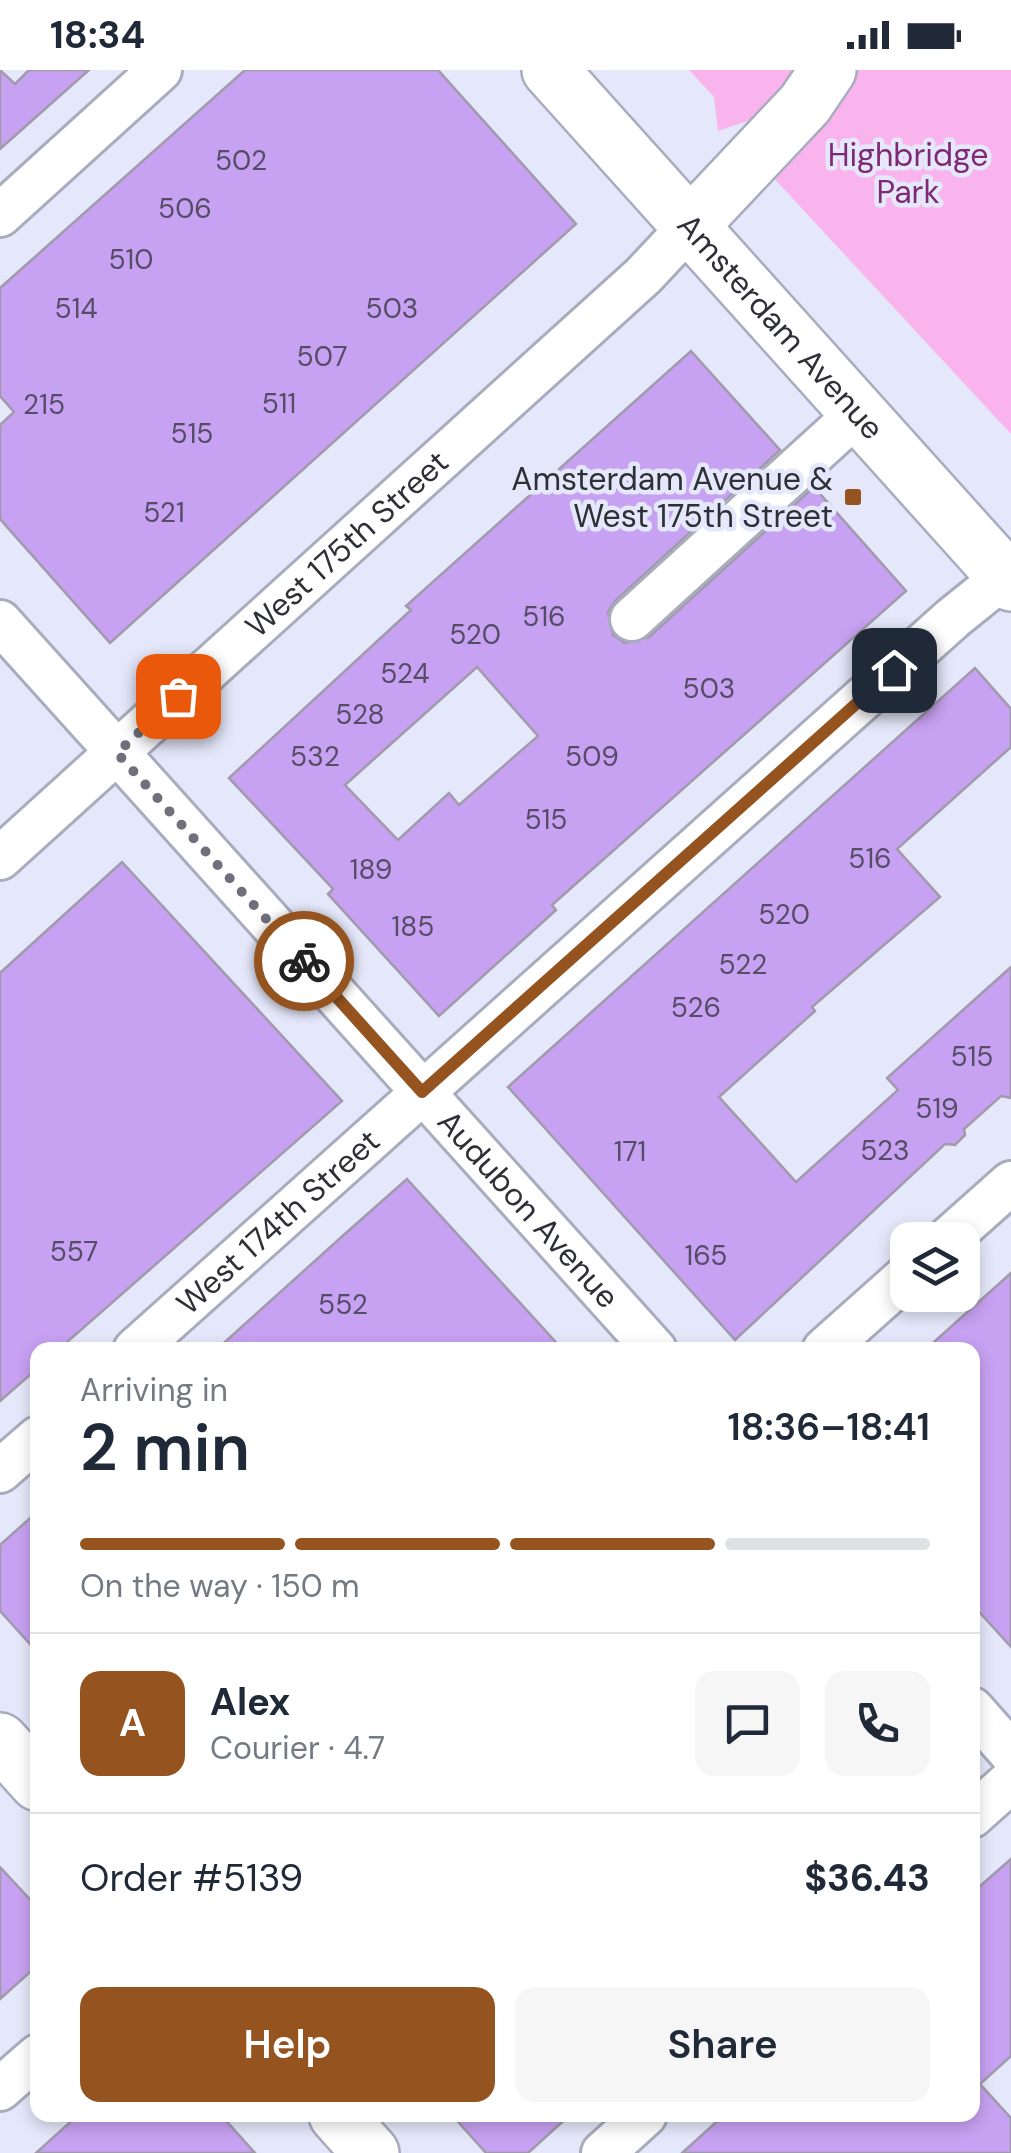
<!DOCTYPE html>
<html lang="en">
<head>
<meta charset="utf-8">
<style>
  body { margin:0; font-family:"DM Sans",sans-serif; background:#f6f6f7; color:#1f2937; height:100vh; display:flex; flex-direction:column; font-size:38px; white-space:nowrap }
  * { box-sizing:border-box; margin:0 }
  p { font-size:32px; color:#747a83 }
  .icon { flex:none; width:55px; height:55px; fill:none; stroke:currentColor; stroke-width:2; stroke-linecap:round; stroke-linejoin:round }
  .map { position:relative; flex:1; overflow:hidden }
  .side { position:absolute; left:30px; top:1272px; width:950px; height:780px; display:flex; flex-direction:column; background:#fff; border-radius:20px; box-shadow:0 5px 15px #0003 }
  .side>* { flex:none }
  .buttons { position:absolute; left:890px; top:1152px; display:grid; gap:20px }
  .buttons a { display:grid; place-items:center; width:90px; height:90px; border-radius:20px; background:#fff; box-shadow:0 5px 15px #0003; font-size:50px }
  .pin { position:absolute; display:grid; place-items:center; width:85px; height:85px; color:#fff; margin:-42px; border-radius:20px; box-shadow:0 5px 15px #0006 }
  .courier { position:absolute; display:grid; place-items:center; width:100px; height:100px; margin:-50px; border:8px solid #95541f; border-radius:50%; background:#fff; color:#222; box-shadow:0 2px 12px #0007 }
  .headline em { font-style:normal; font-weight:600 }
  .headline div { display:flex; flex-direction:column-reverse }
  .headline { display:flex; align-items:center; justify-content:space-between; height:170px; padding:0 50px }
  h1 { font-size:65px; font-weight:600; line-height:75px }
  .bar { display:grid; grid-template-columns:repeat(4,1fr); gap:15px 10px; align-content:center; height:120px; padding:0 50px }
  .bar i { height:12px; border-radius:8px; background:#e0e1e3 }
  .bar .selected { background:#95541f }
  .bar p { grid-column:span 4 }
  .line { display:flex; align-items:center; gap:25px; padding:0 50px; border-top:2px solid #e0e1e3 }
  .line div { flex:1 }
  .round { display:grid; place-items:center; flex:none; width:105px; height:105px; border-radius:20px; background:#f6f6f7 }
  .action { display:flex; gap:20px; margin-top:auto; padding:20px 50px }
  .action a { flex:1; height:115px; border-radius:20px; background:#95541f; color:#fff; font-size:40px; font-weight:600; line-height:115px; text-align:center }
  .action a+a { background:#f6f6f7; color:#1f2937 }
  .status { display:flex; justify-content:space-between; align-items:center; height:70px; padding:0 50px; background:#fff; direction:ltr }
  .status svg { height:28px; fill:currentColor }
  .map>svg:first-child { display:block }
  .green { fill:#fab4ed }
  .building { fill:#c7a1f2; stroke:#a19aaa; stroke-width:2.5; fill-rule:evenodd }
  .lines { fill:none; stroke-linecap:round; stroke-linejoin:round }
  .minor-casing { stroke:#a9acbd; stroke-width:48 }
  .major-casing { stroke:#a9acbd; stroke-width:60 }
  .highway-casing { stroke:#a9acbd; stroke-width:60 }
  .minor { stroke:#fff; stroke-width:42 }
  .major { stroke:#fff; stroke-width:55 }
  .highway { stroke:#fff; stroke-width:55 }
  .done { stroke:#6f707b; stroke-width:10; stroke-dasharray:0 18 }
  .route { stroke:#95541f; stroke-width:12 }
  .poi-dot { fill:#95541f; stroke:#e5e8fa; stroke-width:4 }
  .labels { text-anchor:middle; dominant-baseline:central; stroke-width:9; stroke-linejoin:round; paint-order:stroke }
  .number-label { font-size:28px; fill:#554c66 }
  .park-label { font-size:32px; fill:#7f2974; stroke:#e5e8fa }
  .street-label { font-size:32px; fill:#2f3037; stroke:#e5e8fa }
  .poi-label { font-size:32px; fill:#2f3037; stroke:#e5e8fa; text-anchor:end }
</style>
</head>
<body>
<div class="status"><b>18:34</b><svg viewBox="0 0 49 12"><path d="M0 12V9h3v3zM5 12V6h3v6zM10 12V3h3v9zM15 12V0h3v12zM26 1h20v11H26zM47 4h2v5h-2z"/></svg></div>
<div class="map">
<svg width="1011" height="2083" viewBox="0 0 1011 2083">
  <rect width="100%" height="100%" fill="#e5e8fa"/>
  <g class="green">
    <path d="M 689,0 L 803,0 L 762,46 L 718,61 L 714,27 Z"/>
    <path d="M 848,0 L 1011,0 L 1011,364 L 769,103 Z"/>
  </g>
  <g class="building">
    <path d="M 0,0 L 15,14 L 29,0 L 89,0 L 0,79 Z"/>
    <path d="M 245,0 L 438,0 L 576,154 L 110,573 L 0,449 L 0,355 L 14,342 L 0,326 L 0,218 Z"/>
    <path d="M 691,281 L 780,380 L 615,531 L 608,542 L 613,565 L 625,573 L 649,567 L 814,417 L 906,521 L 552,835 L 556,840 L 439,946 L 328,824 L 333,819 L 229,708 L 411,540 L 406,536 ZM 477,597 L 538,666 L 459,735 L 449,723 L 398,770 L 345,715 Z"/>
    <path d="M 975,598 L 1011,639 L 1011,677 L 897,779 L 940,827 L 812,937 L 815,941 L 719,1027 L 796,1112 L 898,1020 L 887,1008 L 1011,897 L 1011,1028 L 1001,1026 L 964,1059 L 965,1065 L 955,1075 L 945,1074 L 735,1270 L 508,1017 Z"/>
    <path d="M 122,792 L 342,1031 L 58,1280 L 38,1280 L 38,1298 L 0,1331 L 0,903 Z"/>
    <path d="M 407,1109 L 563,1280 L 216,1280 L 347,1162 Z"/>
    <path d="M 1011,1203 L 1011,1577 L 972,1534 L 972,1280 L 925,1280 Z"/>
    <path d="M 38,1441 L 38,1583 L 0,1541 L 0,1475 Z"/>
    <path d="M 1011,1789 L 1011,1986 L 980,2014 L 1011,2048 L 1011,2083 L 682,2083 L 724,2045 L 972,2045 L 972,1823 Z"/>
    <path d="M 0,1797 L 38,1838 L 38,1895 L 0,1929 Z"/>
    <path d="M 78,2045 L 221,2045 L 255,2083 L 36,2083 Z"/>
    <path d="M 452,2045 L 570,2045 L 528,2083 L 486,2083 Z"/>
  </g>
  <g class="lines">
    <g class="minor-casing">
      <g id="minor">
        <path d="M 0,145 L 160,0"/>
        <path d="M 632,549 L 858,343"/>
        <path id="s1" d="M 0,552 L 655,1280"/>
        <path id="s2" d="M 0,788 L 643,206 L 690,156"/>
        <path d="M 947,1170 L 1011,1113"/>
        <path id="s3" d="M 135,1280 L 953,548 L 1005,506"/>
        <path d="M 824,1280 L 908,1205"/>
        <path d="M 0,1401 L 38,1368"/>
        <path d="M 972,1639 L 1011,1683"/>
        <path d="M 972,1746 L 1011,1711"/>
        <path d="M 0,2019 L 38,1986"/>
        <path d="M 603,2083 L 645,2045"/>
      </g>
    </g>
    <g class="major-casing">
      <g id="major">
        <path id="s4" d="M 550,0 L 1011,513"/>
        <path d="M 0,1671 L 38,1713"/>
        <path d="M 337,2045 L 371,2083"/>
      </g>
    </g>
    <g class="highway-casing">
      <path id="highway" d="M 690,156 L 805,34 L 828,0"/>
    </g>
    <use href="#minor" class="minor"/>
    <use href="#major" class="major"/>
    <use href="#highway" class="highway"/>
  </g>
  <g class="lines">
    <path class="done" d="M 178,626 L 117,683 L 304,891"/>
    <path class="route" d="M 304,891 L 422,1022 L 894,600"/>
  </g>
  <rect class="poi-dot" x="843" y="417" width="20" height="20" rx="5"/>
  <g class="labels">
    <g class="number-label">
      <text x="241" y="90">502</text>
      <text x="185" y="138">506</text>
      <text x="131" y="189">510</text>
      <text x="76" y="238">514</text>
      <text x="392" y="238">503</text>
      <text x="322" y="286">507</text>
      <text x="279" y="333">511</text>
      <text x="44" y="334">215</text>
      <text x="192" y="363">515</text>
      <text x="164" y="442">521</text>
      <text x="544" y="546">516</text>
      <text x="475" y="564">520</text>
      <text x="405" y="603">524</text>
      <text x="709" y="618">503</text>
      <text x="360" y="644">528</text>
      <text x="315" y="686">532</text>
      <text x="592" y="686">509</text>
      <text x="546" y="749">515</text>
      <text x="870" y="788">516</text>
      <text x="371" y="799">189</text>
      <text x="784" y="844">520</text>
      <text x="413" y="856">185</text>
      <text x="743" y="894">522</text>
      <text x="696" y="937">526</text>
      <text x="972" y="986">515</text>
      <text x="937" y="1038">519</text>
      <text x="885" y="1080">523</text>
      <text x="630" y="1081">171</text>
      <text x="74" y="1181">557</text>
      <text x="706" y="1185">165</text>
      <text x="343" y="1234">552</text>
    </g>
    <g class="park-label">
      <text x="908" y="85">Highbridge<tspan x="908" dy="37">Park</tspan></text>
    </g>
    <g class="street-label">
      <text stroke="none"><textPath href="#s4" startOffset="345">Amsterdam Avenue</textPath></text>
      <text stroke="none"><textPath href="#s2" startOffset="468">West 175th Street</textPath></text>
      <text stroke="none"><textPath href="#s1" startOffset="790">Audubon Avenue</textPath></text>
      <text stroke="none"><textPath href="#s3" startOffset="192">West 174th Street</textPath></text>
    </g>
    <g class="poi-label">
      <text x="833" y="409">Amsterdam Avenue &amp;<tspan x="833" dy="37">West 175th Street</tspan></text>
    </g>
  </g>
</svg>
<div class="buttons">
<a><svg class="icon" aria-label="layers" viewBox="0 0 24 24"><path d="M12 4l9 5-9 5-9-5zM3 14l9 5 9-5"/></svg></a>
</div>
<div class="pin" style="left:178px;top:626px;background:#ea580c"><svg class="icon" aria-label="bag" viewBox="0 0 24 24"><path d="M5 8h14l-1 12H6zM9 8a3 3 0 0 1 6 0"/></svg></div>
<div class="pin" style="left:894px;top:600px;background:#1f2937"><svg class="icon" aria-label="home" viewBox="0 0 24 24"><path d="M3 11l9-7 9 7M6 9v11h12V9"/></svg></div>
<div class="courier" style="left:304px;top:891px"><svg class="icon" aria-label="bike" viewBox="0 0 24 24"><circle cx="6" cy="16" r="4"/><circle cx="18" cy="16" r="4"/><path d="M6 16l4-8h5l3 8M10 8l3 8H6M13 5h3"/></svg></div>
<section class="side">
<div class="headline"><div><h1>2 min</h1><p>Arriving in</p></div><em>18:36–18:41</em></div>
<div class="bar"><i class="selected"></i><i class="selected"></i><i class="selected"></i><i></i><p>On the way · 150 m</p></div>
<div class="line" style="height:180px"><b class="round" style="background:#95541f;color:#fff">A</b><div><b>Alex</b><p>Courier · 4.7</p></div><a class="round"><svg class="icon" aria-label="chat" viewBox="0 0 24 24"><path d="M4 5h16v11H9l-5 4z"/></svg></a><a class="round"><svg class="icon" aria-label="phone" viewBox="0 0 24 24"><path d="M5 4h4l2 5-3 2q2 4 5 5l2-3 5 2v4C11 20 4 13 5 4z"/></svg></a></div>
<div class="line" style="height:130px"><div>Order #5139</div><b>$36.43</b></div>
<div class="action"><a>Help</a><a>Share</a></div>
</section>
</div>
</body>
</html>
